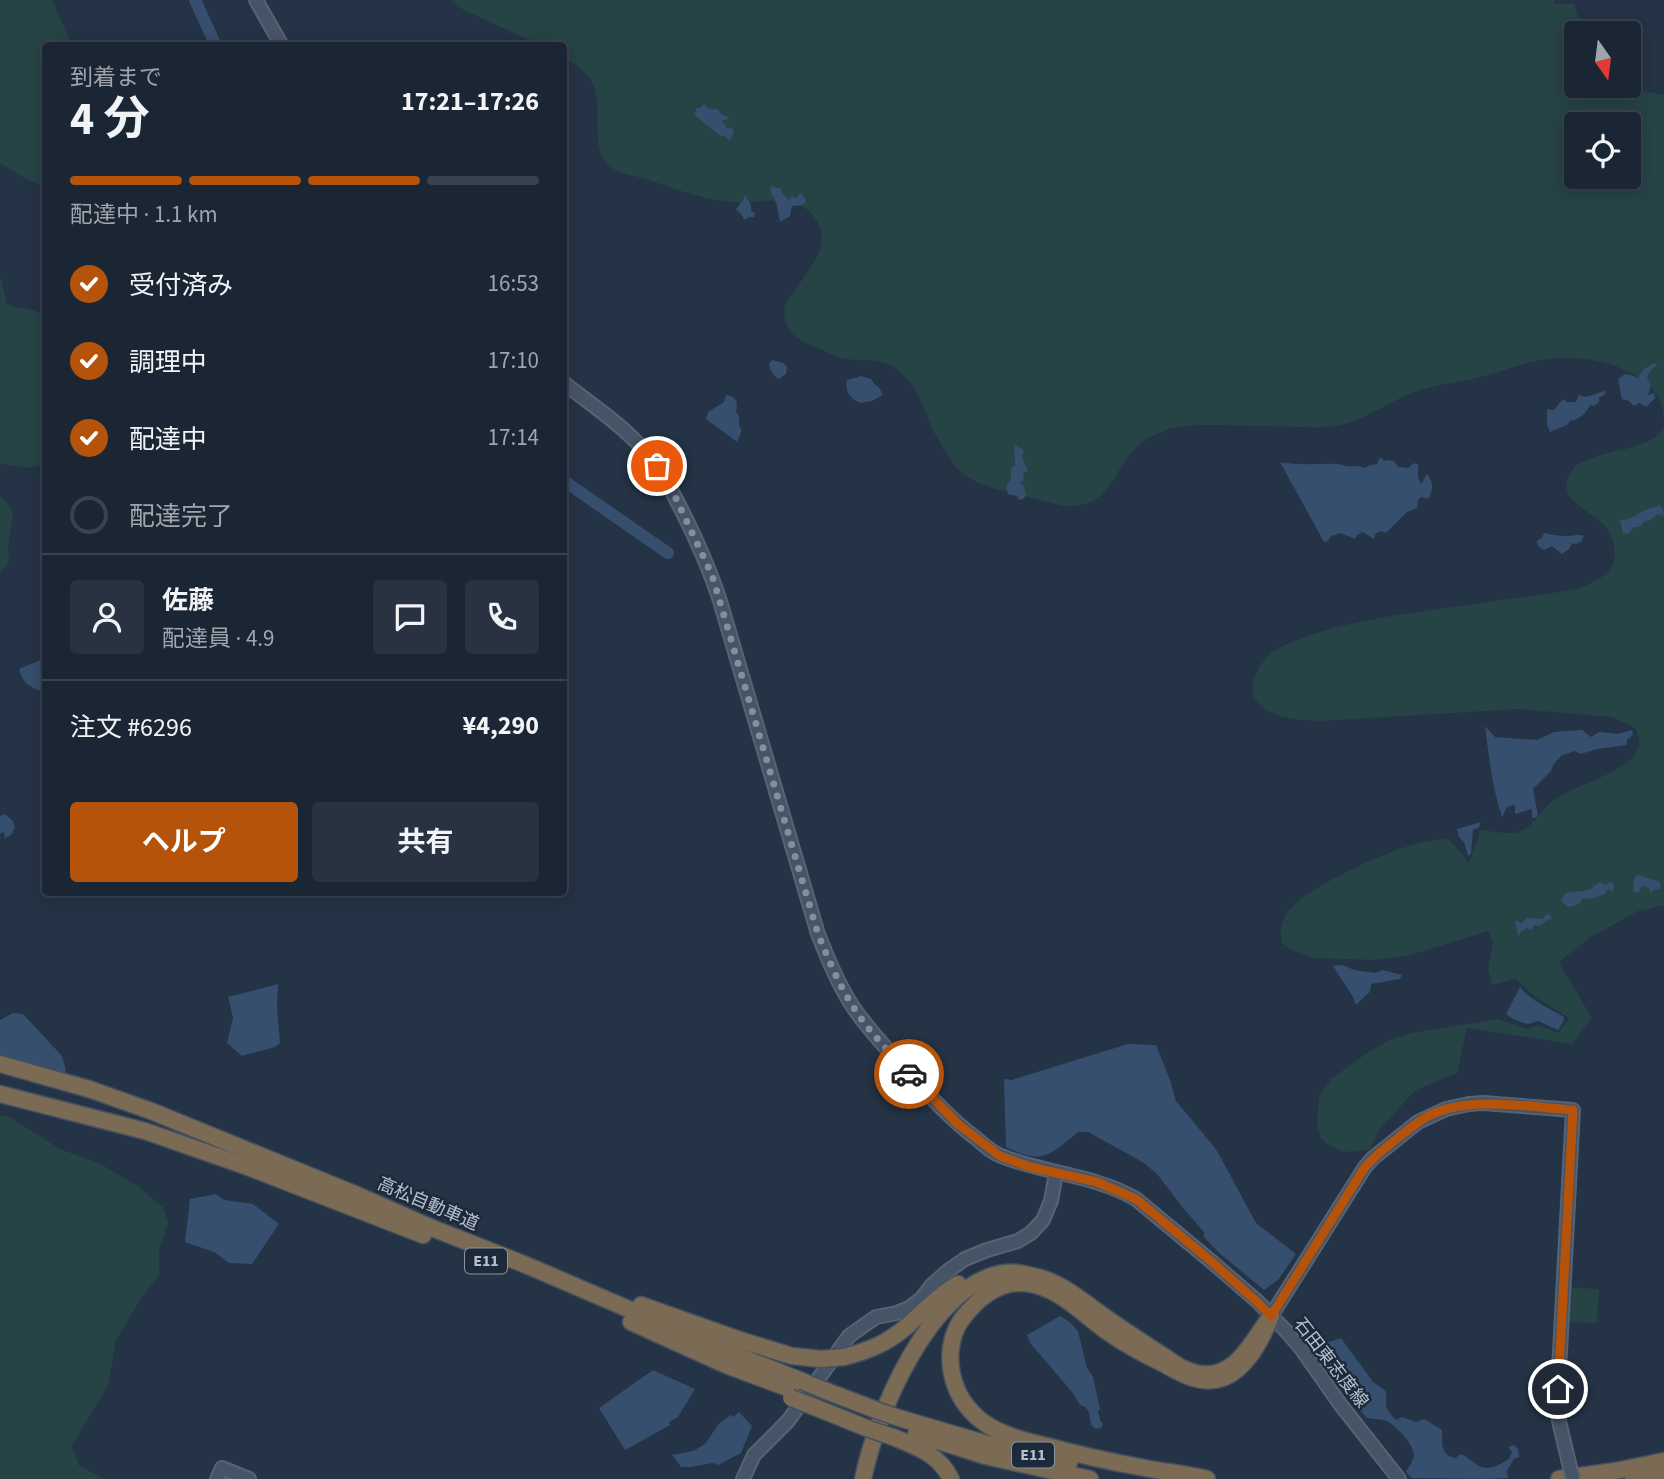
<!DOCTYPE html>
<html lang="ja">
<head>
<meta charset="utf-8">
<style>
  body { margin:0; font-family:"Source Sans 3","Noto Sans JP",sans-serif; background:#283240; color:#f1f3f6; height:100vh; display:flex; flex-direction:column; font-size:26px; white-space:nowrap }
  * { box-sizing:border-box; margin:0 }
  p { font-size:23px; color:#a0a5ac }
  .icon { flex:none; width:38px; height:38px; fill:none; stroke:currentColor; stroke-width:2; stroke-linecap:round; stroke-linejoin:round }
  .map { position:relative; flex:1; overflow:hidden }
  .details { position:absolute; left:42px; top:42px; width:525px; height:854px; display:flex; flex-direction:column; background:#1b2634; border-radius:7px; box-shadow:0 4px 18px #0003,0 0 0 2px #39434f }
  .details>* { flex:none }
  .needle { width:46px; rotate:166deg }
  .controls { position:absolute; left:1564px; top:21px; display:grid; gap:14px }
  .controls a { display:grid; place-items:center; width:77px; height:77px; border-radius:7px; background:#1b2634; box-shadow:0 4px 18px #0003,0 0 0 2px #39434f; font-size:35px }
  .pin { position:absolute; display:grid; place-items:center; width:60px; height:60px; color:#fff; margin:-30px; border:4px solid #fff; border-radius:50%; box-shadow:0 2px 7px #0007 }
  .courier { position:absolute; display:grid; place-items:center; width:70px; height:70px; margin:-35px; border:5px solid #b45309; border-radius:50%; background:#fff; color:#222; box-shadow:0 2px 9px #0007 }
  .head em { font-style:normal; font-weight:700 }
  .head div { display:flex; flex-direction:column-reverse }
  .head { display:flex; align-items:center; justify-content:space-between; height:119px; padding:0 28px }
  h1 { font-size:46px; font-weight:700; line-height:52px }
  .bar { display:grid; grid-template-columns:repeat(4,1fr); gap:10px 7px; align-content:center; height:84px; padding:0 28px }
  .bar i { height:9px; border-radius:5px; background:#39434f }
  .bar .on { background:#b45309 }
  .bar p { grid-column:span 4 }
  .line { display:flex; align-items:center; gap:18px; padding:0 28px; border-top:2px solid #39434f }
  .line div { flex:1 }
  .round { display:grid; place-items:center; flex:none; width:74px; height:74px; border-radius:7px; background:#283240 }
  ol { padding:0 28px; list-style:none }
  li { display:flex; align-items:center; gap:21px; height:77px }
  li p { margin-inline-start:auto }
  li .icon { padding:7px; border-radius:50%; background:#b45309; color:#fff; stroke-width:4 }
  li:last-child { color:#a0a5ac }
  li i { width:38px; height:38px; border:4px solid #39434f; border-radius:50% }
  .cta { display:flex; gap:14px; margin-top:auto; padding:14px 28px }
  .cta a { flex:1; height:80px; border-radius:7px; background:#b45309; color:#fff; font-size:28px; font-weight:700; line-height:80px; text-align:center }
  .cta a+a { background:#283240; color:#f1f3f6 }
  .map>svg:first-child { display:block }
  .green { fill:#264346; fill-rule:evenodd }
  .water { fill:#364f6e }
  .lines { fill:none; stroke-linecap:round; stroke-linejoin:round }
  .river { stroke:#364f6e; stroke-width:12 }
  .secondary-casing { stroke:#576372; stroke-width:16 }
  .highway-casing { stroke:#43505f; stroke-width:19 }
  .secondary { stroke:#465468; stroke-width:12 }
  .highway { stroke:#7b6b55; stroke-width:16 }
  .secondary-bridge-casing { stroke:#576372; stroke-width:16; stroke-linecap:butt }
  .highway-bridge-casing { stroke:#43505f; stroke-width:19; stroke-linecap:butt }
  .secondary-bridge { stroke:#465468; stroke-width:12 }
  .highway-bridge { stroke:#7b6b55; stroke-width:16 }
  .done { stroke:#838f9e; stroke-width:7; stroke-dasharray:0 12.6 }
  .route { stroke:#b45309; stroke-width:9 }
  .labels { text-anchor:middle; dominant-baseline:central; stroke-width:5; stroke-linejoin:round; paint-order:stroke }
  .shield { fill:#1d2a3a; stroke:#8893a2; stroke-width:2 }
  .shield-label { font-size:16px; font-weight:bold; fill:#b6c0ce }
  .street-label { font-size:18px; fill:#b6c0ce; stroke:#1d2a3a }
</style>
</head>
<body>
<div class="map">
<svg width="1664" height="1479" viewBox="0 0 1664 1479">
  <rect width="100%" height="100%" fill="#243345"/>
  <g class="green">
    <path d="M 0,0 L 52,0 L 72,45 L 46,46 L 45,187 L 28,180 L 0,163 Z"/>
    <path d="M 451,0 L 1554,0 L 1554,4 L 1574,4 L 1585,33 L 1577,33 L 1577,86 L 1629,86 L 1629,84 L 1639,90 L 1664,95 L 1664,905 L 1638,911 L 1591,937 L 1559,962 L 1592,1018 L 1572,1044 L 1467,1028 L 1457,1073 L 1416,1090 L 1381,1127 L 1370,1150 L 1343,1152 L 1330,1146 L 1321,1139 L 1317,1124 L 1319,1096 L 1331,1079 L 1364,1055 L 1387,1041 L 1411,1033 L 1498,1019 L 1527,1029 L 1538,1025 L 1558,1033 L 1569,1018 L 1538,999 L 1515,979 L 1492,985 L 1488,967 L 1493,944 L 1489,931 L 1407,956 L 1376,960 L 1311,958 L 1294,951 L 1282,943 C 1280,934 1280,925 1285,916 C 1299,890 1386,851 1416,844 C 1427,841 1438,840 1448,838 L 1469,863 L 1481,830 C 1491,831 1511,835 1519,832 C 1534,826 1542,808 1555,799 C 1576,785 1628,772 1638,749 C 1641,742 1638,734 1635,728 L 1612,717 L 1518,709 L 1321,721 C 1295,720 1241,717 1255,676 C 1259,666 1266,657 1274,651 C 1285,643 1301,639 1314,634 C 1356,620 1401,614 1445,608 C 1487,602 1530,596 1572,590 C 1592,584 1620,573 1614,548 C 1613,539 1610,531 1603,524 C 1594,515 1574,505 1568,494 C 1564,486 1568,475 1573,469 C 1590,448 1661,453 1664,423 C 1664,400 1654,386 1635,375 C 1606,358 1564,354 1532,362 C 1514,366 1498,373 1480,377 C 1459,383 1436,384 1415,392 C 1387,402 1360,424 1329,427 C 1318,428 1307,427 1296,427 C 1271,426 1247,426 1222,425 C 1205,425 1186,424 1169,429 C 1158,434 1143,439 1135,448 C 1112,473 1110,507 1068,506 C 1056,505 1042,500 1029,497 C 1004,491 975,487 956,467 C 952,463 949,456 945,451 C 942,445 938,440 935,434 C 923,408 916,376 887,364 C 872,358 856,362 841,358 C 835,356 828,353 823,350 C 800,341 780,333 785,304 C 795,288 817,263 821,246 C 825,228 813,210 797,204 C 777,197 749,204 728,202 C 700,199 673,188 646,179 C 635,176 620,174 611,167 C 587,150 606,105 591,81 C 585,70 574,64 564,57 L 564,46 L 539,45 L 462,9 ZM 1577,124 L 1629,124 L 1629,177 L 1577,177 Z"/>
    <path d="M 0,275 L 7,304 C 20,310 34,307 45,316 L 45,464 L 32,468 L 0,464 Z"/>
    <path d="M 0,497 L 6,500 L 13,514 L 8,546 L 9,563 L 0,572 Z"/>
    <path d="M 0,1115 L 10,1117 L 60,1149 L 101,1164 L 137,1186 L 163,1207 L 168,1223 L 159,1251 L 159,1276 L 144,1294 L 116,1340 L 108,1386 L 72,1445 L 79,1466 L 105,1479 L 0,1479 Z"/>
    <path d="M 1565,1287 L 1599,1289 L 1597,1323 L 1565,1322 Z"/>
  </g>
  <g class="water">
    <path d="M 704,104 C 708,109 712,110 718,109 L 721,114 L 729,117 L 727,120 L 723,120 L 722,123 L 725,124 L 727,129 L 731,127 L 734,132 L 730,141 L 725,136 L 721,136 L 694,115 L 696,112 L 696,108 L 700,108 Z"/>
    <path d="M 772,185 L 775,188 L 781,188 L 782,193 L 789,200 L 792,196 L 795,199 L 801,193 L 804,197 L 806,201 L 802,205 L 792,206 L 790,216 L 780,222 C 778,210 777,201 770,191 Z"/>
    <path d="M 745,195 L 751,205 L 751,211 L 755,213 L 754,217 L 749,217 L 744,220 L 742,215 L 736,209 L 743,200 Z"/>
    <path d="M 772,360 L 783,363 L 787,367 L 786,374 L 779,379 C 773,376 771,371 769,364 Z"/>
    <path d="M 1657,363 L 1656,366 L 1650,371 L 1647,378 C 1652,384 1650,388 1648,395 L 1654,393 L 1655,398 L 1646,407 L 1639,403 L 1634,406 L 1629,401 L 1622,399 L 1618,379 L 1625,374 L 1631,375 L 1638,378 C 1642,370 1648,365 1657,363 Z"/>
    <path d="M 861,376 L 871,379 L 876,386 L 878,386 L 883,395 L 872,401 L 860,403 C 850,398 844,390 847,380 Z"/>
    <path d="M 1604,391 L 1606,392 L 1603,396 L 1599,397 L 1599,402 L 1594,406 L 1590,405 C 1588,412 1577,421 1570,421 L 1567,425 L 1550,432 L 1547,425 L 1547,409 L 1554,410 L 1563,399 L 1567,402 L 1576,402 L 1579,395 L 1586,397 Z"/>
    <path d="M 726,395 C 737,396 738,402 736,412 L 739,416 L 739,426 L 742,430 L 737,442 L 706,419 L 708,412 L 724,402 Z"/>
    <path d="M 1014,444 L 1024,450 L 1022,457 L 1028,471 L 1024,472 L 1023,481 L 1019,483 L 1024,486 L 1026,496 L 1023,499 L 1019,500 L 1017,496 L 1008,494 L 1006,486 L 1011,479 L 1011,468 L 1015,465 Z"/>
    <path d="M 1380,457 L 1384,461 L 1388,460 L 1394,461 L 1398,467 L 1408,468 L 1414,463 L 1418,465 L 1418,477 L 1421,484 L 1427,474 C 1434,482 1433,491 1428,499 L 1422,497 L 1418,500 L 1417,508 L 1407,512 L 1386,533 L 1381,531 L 1375,534 L 1374,539 L 1363,532 L 1357,535 L 1355,539 L 1341,533 L 1331,536 L 1328,541 L 1324,542 L 1280,462 C 1300,466 1318,463 1337,464 C 1341,464 1344,466 1348,466 C 1355,467 1358,465 1365,468 L 1370,465 L 1377,464 Z"/>
    <path d="M 1660,505 L 1663,509 L 1664,516 L 1658,514 L 1650,520 L 1645,521 L 1639,527 L 1634,527 L 1629,533 L 1623,534 L 1620,520 C 1634,520 1637,513 1648,509 C 1652,507 1656,507 1660,505 Z"/>
    <path d="M 1544,533 C 1552,535 1558,536 1567,536 C 1574,536 1577,534 1584,536 L 1581,542 L 1575,544 L 1572,543 L 1569,549 L 1562,554 L 1552,546 L 1544,550 L 1538,546 L 1537,541 L 1542,538 Z"/>
    <path d="M 45,658 L 45,689 L 41,691 C 29,687 22,682 19,669 Z"/>
    <path d="M 1485,726 L 1495,737 L 1537,740 L 1554,732 L 1582,730 L 1591,737 L 1599,732 L 1618,734 L 1632,730 L 1633,734 L 1627,740 L 1627,745 L 1597,749 L 1581,754 L 1574,751 L 1561,756 L 1553,765 L 1551,771 L 1533,789 L 1538,817 L 1532,818 L 1532,809 L 1515,814 L 1515,805 L 1507,807 L 1502,817 C 1492,787 1489,757 1485,726 Z"/>
    <path d="M 5,814 L 13,821 L 15,827 L 12,834 L 4,839 L 5,835 L 3,832 L 0,834 L 0,816 Z"/>
    <path d="M 1481,822 L 1479,827 L 1473,830 L 1471,854 L 1468,856 L 1464,842 L 1459,837 L 1457,829 Z"/>
    <path d="M 1638,875 L 1658,881 L 1661,885 L 1659,889 L 1654,889 L 1651,894 L 1649,888 L 1642,886 L 1640,891 L 1636,893 L 1633,889 L 1634,878 Z"/>
    <path d="M 1600,882 L 1606,885 L 1610,882 L 1614,884 L 1613,892 L 1608,889 L 1605,894 L 1591,899 L 1583,898 C 1580,905 1575,906 1568,907 L 1562,902 L 1561,899 L 1566,893 L 1589,890 Z"/>
    <path d="M 1546,914 L 1550,915 L 1552,918 L 1539,926 L 1534,925 L 1532,930 L 1527,928 L 1522,931 L 1518,936 L 1515,920 L 1521,923 L 1527,918 L 1543,919 Z"/>
    <path d="M 1343,965 L 1354,970 L 1375,973 L 1382,970 L 1402,975 L 1400,979 L 1371,984 L 1370,992 C 1364,996 1361,1001 1356,1005 L 1353,997 L 1333,966 Z"/>
    <path d="M 278,984 L 277,1005 L 280,1043 L 275,1047 L 242,1056 L 227,1043 L 233,1018 L 228,997 Z"/>
    <path d="M 1520,987 C 1532,1002 1548,1007 1564,1017 L 1563,1022 L 1558,1030 L 1538,1021 L 1528,1024 L 1521,1022 L 1515,1020 L 1506,1014 Z"/>
    <path d="M 13,1013 L 23,1014 L 62,1056 L 66,1070 L 63,1075 L 53,1085 L 0,1072 L 0,1020 Z"/>
    <path d="M 1128,1044 L 1156,1045 L 1170,1080 L 1176,1101 L 1216,1149 L 1256,1223 L 1296,1254 L 1278,1280 L 1264,1290 L 1218,1252 L 1204,1237 L 1204,1232 L 1184,1209 L 1157,1174 L 1144,1163 L 1088,1132 L 1078,1132 C 1049,1156 1043,1165 1006,1147 L 1004,1079 L 1012,1080 L 1034,1073 Z"/>
    <path d="M 216,1194 L 224,1200 L 253,1204 L 279,1224 L 252,1264 L 229,1263 L 214,1252 L 185,1242 L 190,1199 Z"/>
    <path d="M 1060,1316 L 1070,1322 L 1078,1331 L 1087,1368 L 1093,1377 L 1100,1409 L 1098,1411 L 1100,1420 L 1103,1424 L 1101,1428 L 1095,1429 L 1091,1425 L 1089,1412 L 1085,1407 L 1080,1405 L 1073,1393 L 1030,1343 L 1027,1335 Z"/>
    <path d="M 1341,1338 L 1373,1382 L 1386,1391 C 1387,1408 1383,1406 1396,1420 L 1402,1417 L 1416,1422 L 1424,1419 L 1442,1430 C 1443,1442 1439,1454 1455,1458 L 1461,1454 C 1468,1457 1470,1460 1476,1464 C 1487,1473 1499,1465 1509,1459 L 1512,1452 L 1508,1447 L 1514,1445 L 1518,1449 L 1519,1457 L 1514,1459 L 1507,1470 L 1508,1478 L 1487,1479 L 1412,1478 L 1406,1472 C 1408,1468 1413,1461 1414,1456 C 1414,1445 1399,1429 1390,1423 C 1384,1419 1375,1419 1367,1418 L 1351,1401 L 1317,1352 L 1326,1343 Z"/>
    <path d="M 653,1370 L 695,1389 L 678,1417 L 669,1422 L 670,1425 L 625,1450 L 599,1408 Z"/>
    <path d="M 739,1412 L 752,1426 L 741,1453 L 718,1465 L 713,1463 L 690,1467 L 681,1467 L 672,1455 L 693,1451 L 705,1444 L 718,1425 L 730,1415 L 733,1417 Z"/>
  </g>
  <g class="lines">
    <g class="river">
      <path d="M 195,0 L 216,46"/>
      <path d="M 564,481 L 668,553"/>
    </g>
    <g class="secondary-casing">
      <g id="secondary">
        <path d="M 256,0 L 282,46"/>
        <path d="M 564,383 C 589,403 621,424 642,448 C 662,470 674,495 687,521 C 700,548 711,573 720,601 L 818,934 C 828,959 838,984 853,1007 C 868,1029 886,1048 904,1068 C 927,1093 950,1119 977,1139 C 985,1146 994,1154 1004,1157 C 1047,1174 1095,1175 1136,1199 L 1212,1262 L 1257,1301 L 1287,1332 L 1300,1347 L 1340,1404 L 1399,1479"/>
        <path d="M 1271,1316 L 1365,1167 L 1373,1158 L 1418,1122 L 1446,1109 L 1469,1104 L 1483,1103 L 1573,1110 L 1558,1389 L 1559,1421 L 1568,1459"/>
        <path d="M 217,1479 L 222,1468 L 249,1479"/>
        <path d="M 743,1479 L 754,1455 L 788,1421 L 849,1336 L 876,1317 L 897,1313 L 909,1308 L 922,1298 L 932,1285 L 949,1270 L 965,1259 L 987,1250 L 1018,1241 L 1031,1233 L 1043,1220 L 1051,1201 L 1056,1173"/>
      </g>
    </g>
    <g class="highway-casing">
      <g id="highway">
        <path d="M 0,1064 L 89,1089 L 151,1111 L 357,1195 L 432,1228 L 526,1265 L 726,1351 L 802,1381"/>
        <path d="M 0,1094 L 145,1131 L 248,1167 L 423,1235"/>
        <path d="M 641,1305 L 740,1340 L 792,1356 L 821,1359"/>
        <path d="M 631,1322 L 726,1365 L 796,1391"/>
        <path d="M 844,1357 C 868,1351 888,1343 907,1326 C 923,1312 939,1295 958,1284"/>
        <path d="M 821,1389 L 876,1410"/>
        <path d="M 812,1406 L 869,1429"/>
        <path d="M 899,1418 L 994,1446 L 1069,1463"/>
        <path d="M 916,1434 L 985,1456 L 1090,1479"/>
        <path d="M 893,1437 C 917,1447 939,1454 951,1479"/>
        <path d="M 863,1479 C 876,1415 930,1284 1004,1273 C 1016,1271 1030,1275 1041,1278 C 1063,1284 1086,1304 1105,1317 C 1129,1334 1155,1350 1180,1367 C 1185,1369 1191,1372 1196,1373 C 1235,1382 1252,1341 1271,1316 C 1258,1349 1235,1391 1193,1378 C 1183,1375 1173,1369 1164,1364 C 1143,1354 1123,1343 1105,1330 C 1080,1312 1056,1285 1023,1283 C 998,1282 977,1299 962,1319 C 951,1334 948,1356 952,1374 C 956,1393 967,1410 983,1422 C 1001,1435 1025,1441 1047,1446 C 1079,1455 1112,1462 1145,1468 C 1165,1472 1187,1474 1207,1479"/>
        <path d="M 1559,1479 L 1615,1471 L 1664,1461"/>
        <path d="M 1633,1479 L 1664,1473"/>
      </g>
    </g>
    <use href="#secondary" class="secondary"/>
    <use href="#highway" class="highway"/>
    <g class="secondary-bridge-casing">
      <path id="secondary-bridge" d="M 1568,1459 L 1573,1479"/>
    </g>
    <g class="highway-bridge-casing">
      <g id="highway-bridge">
        <path d="M 821,1359 L 844,1357"/>
        <path d="M 802,1381 L 821,1389"/>
        <path d="M 791,1398 L 812,1406"/>
        <path d="M 876,1410 L 899,1418"/>
        <path d="M 869,1429 L 893,1437"/>
      </g>
    </g>
    <use href="#secondary-bridge" class="secondary-bridge"/>
    <use href="#highway-bridge" class="highway-bridge"/>
  </g>
  <g class="lines">
    <path class="done" d="M 657,466 L 671,488 L 712,575 L 818,934 C 828,958 837,981 851,1003 C 866,1029 889,1051 909,1074"/>
    <path class="route" d="M 909,1074 L 959,1125 L 1000,1156 L 1030,1167 L 1097,1182 L 1136,1199 L 1212,1262 L 1256,1301 L 1271,1316 L 1365,1167 C 1375,1156 1386,1147 1398,1138 C 1408,1130 1417,1122 1428,1116 C 1470,1095 1527,1107 1573,1110 L 1558,1389"/>
  </g>
  <g class="labels">
    <g class="shield">
      <rect x="465" y="1248.5" width="42" height="25" rx="5"/>
      <rect x="1012" y="1442.5" width="42" height="25" rx="5"/>
    </g>
    <g class="shield-label">
      <text x="486" y="1261">E11</text>
      <text x="1033" y="1455">E11</text>
    </g>
    <g class="street-label">
      <text transform="translate(428 1204) rotate(23)">高松自動車道</text>
      <text transform="translate(1331 1363) rotate(52)">石田東志度線</text>
    </g>
  </g>
</svg>
<div class="controls">
<a><svg class="needle" viewBox="-14 -14 28 28"><path d="M0-13l5 13h-10z" fill="#e53935"/><path d="M0 13l5-13h-10z" fill="#a0a5ac"/></svg></a>
<a><svg class="icon" aria-label="locate" viewBox="0 0 24 24"><circle cx="12" cy="12" r="6"/><path d="M12 2v4M12 18v4M2 12h4M18 12h4"/></svg></a>
</div>
<div class="pin" style="left:657px;top:466px;background:#ea580c"><svg class="icon" aria-label="bag" viewBox="0 0 24 24"><path d="M5 8h14l-1 12H6zM9 8a3 3 0 0 1 6 0"/></svg></div>
<div class="pin" style="left:1558px;top:1389px;background:#1f2937"><svg class="icon" aria-label="home" viewBox="0 0 24 24"><path d="M3 11l9-7 9 7M6 9v11h12V9"/></svg></div>
<div class="courier" style="left:909px;top:1074px"><svg class="icon" aria-label="car" viewBox="0 0 24 24"><path d="M5 17H2v-5l4-1 3-4h7l3 4 3 1v5h-3M9 17h6M6 11h13"/><circle cx="7" cy="17" r="2"/><circle cx="17" cy="17" r="2"/></svg></div>
<section class="details">
<div class="head"><div><h1>4 分</h1><p>到着まで</p></div><em>17:21–17:26</em></div>
<div class="bar"><i class="on"></i><i class="on"></i><i class="on"></i><i></i><p>配達中 · 1.1 km</p></div>
<ol>
<li><svg class="icon" aria-label="check" viewBox="0 0 24 24"><path d="M5 12l5 5 9-10"/></svg>受付済み<p>16:53</p></li>
<li><svg class="icon" aria-label="check" viewBox="0 0 24 24"><path d="M5 12l5 5 9-10"/></svg>調理中<p>17:10</p></li>
<li><svg class="icon" aria-label="check" viewBox="0 0 24 24"><path d="M5 12l5 5 9-10"/></svg>配達中<p>17:14</p></li>
<li><i></i>配達完了</li>
</ol>
<div class="line" style="height:126px"><a class="round"><svg class="icon" aria-label="person" viewBox="0 0 24 24"><circle cx="12" cy="8" r="4"/><path d="M4 21q1-7 8-7t8 7"/></svg></a><div><b>佐藤</b><p>配達員 · 4.9</p></div><a class="round"><svg class="icon" aria-label="chat" viewBox="0 0 24 24"><path d="M4 5h16v11H9l-5 4z"/></svg></a><a class="round"><svg class="icon" aria-label="phone" viewBox="0 0 24 24"><path d="M5 4h4l2 5-3 2q2 4 5 5l2-3 5 2v4C11 20 4 13 5 4z"/></svg></a></div>
<div class="line" style="height:91px"><div>注文 #6296</div><b>¥4,290</b></div>
<div class="cta"><a>ヘルプ</a><a>共有</a></div>
</section>
</div>
</body>
</html>
